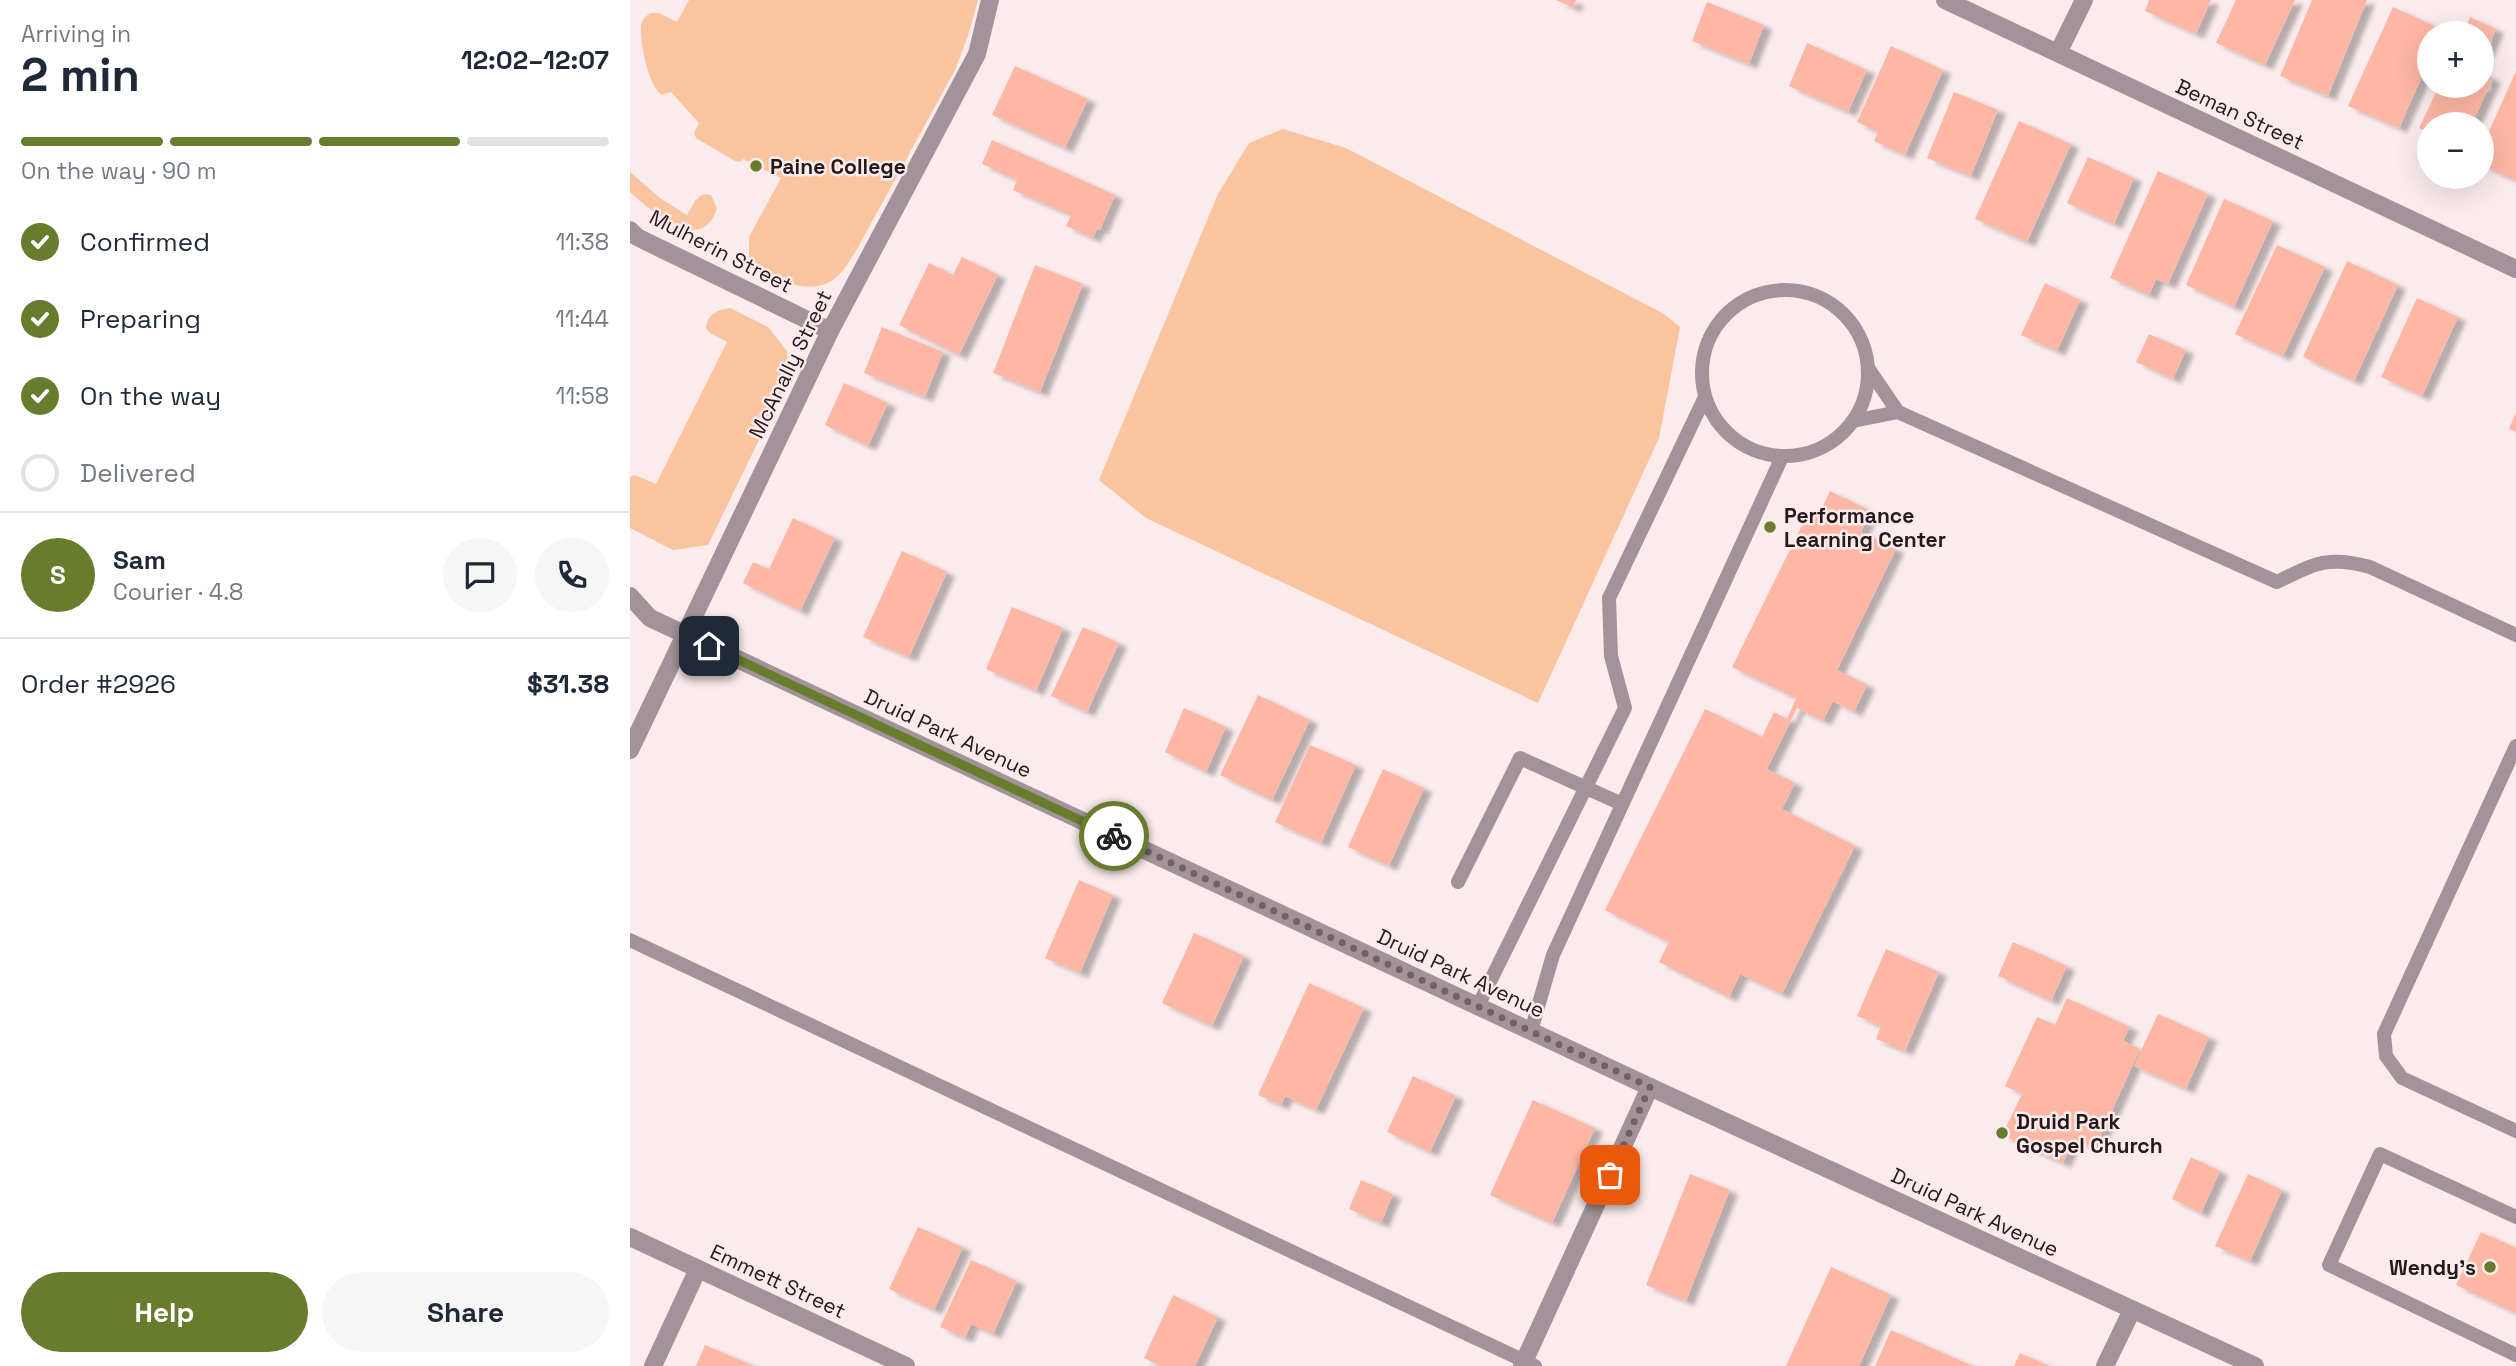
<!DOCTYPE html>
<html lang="en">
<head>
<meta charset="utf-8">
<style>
  body { margin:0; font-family:"Space Grotesk",sans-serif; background:#f6f6f7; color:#1f2937; height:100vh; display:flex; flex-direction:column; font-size:26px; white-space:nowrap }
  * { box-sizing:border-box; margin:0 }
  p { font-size:23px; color:#747a83 }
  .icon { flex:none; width:38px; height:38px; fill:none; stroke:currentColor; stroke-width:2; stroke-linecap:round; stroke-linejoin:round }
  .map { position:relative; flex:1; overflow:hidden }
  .drawer { display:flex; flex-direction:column; background:#fff; width:630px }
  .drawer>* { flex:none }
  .buttons { position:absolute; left:1787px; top:21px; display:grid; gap:14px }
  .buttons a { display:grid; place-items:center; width:77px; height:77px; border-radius:50%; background:#fff; box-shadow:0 7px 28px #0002; font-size:35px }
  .pin { position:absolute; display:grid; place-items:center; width:60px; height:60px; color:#fff; margin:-30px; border-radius:14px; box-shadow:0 4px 10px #0006 }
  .courier { position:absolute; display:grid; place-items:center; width:70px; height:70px; margin:-35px; border:5px solid #677c2d; border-radius:50%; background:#fff; color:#222; box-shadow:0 2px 9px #0007 }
  .head em { font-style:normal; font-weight:700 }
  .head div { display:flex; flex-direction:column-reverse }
  .head { display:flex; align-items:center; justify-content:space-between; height:119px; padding:0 21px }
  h1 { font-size:46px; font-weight:700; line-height:52px }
  .bar { display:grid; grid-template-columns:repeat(4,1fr); gap:10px 7px; align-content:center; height:84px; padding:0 21px }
  .bar i { height:9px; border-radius:5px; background:#e0e1e3 }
  .bar .on { background:#677c2d }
  .bar p { grid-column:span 4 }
  .line { display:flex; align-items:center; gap:18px; padding:0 21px; border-top:2px solid #e0e1e3 }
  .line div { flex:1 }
  .round { display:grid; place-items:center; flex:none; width:74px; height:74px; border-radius:37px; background:#f6f6f7 }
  ol { padding:0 21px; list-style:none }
  li { display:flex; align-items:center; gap:21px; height:77px }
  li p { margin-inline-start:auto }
  li .icon { padding:7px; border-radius:50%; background:#677c2d; color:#fff; stroke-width:4 }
  li:last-child { color:#747a83 }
  li i { width:38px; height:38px; border:4px solid #e0e1e3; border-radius:50% }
  .action { display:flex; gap:14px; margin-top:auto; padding:14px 21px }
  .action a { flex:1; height:80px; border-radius:42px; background:#677c2d; color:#fff; font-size:28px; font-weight:700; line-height:80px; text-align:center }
  .action a+a { background:#f6f6f7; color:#1f2937 }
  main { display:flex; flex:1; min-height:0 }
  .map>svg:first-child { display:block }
  .green { fill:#f9c49e }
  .building { fill:#feb7a5; filter:url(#shadow) }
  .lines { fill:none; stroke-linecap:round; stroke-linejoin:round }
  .service { stroke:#a19399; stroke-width:14 }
  .minor { stroke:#a19399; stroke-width:18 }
  .tertiary { stroke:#a19399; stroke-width:18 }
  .done { stroke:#706264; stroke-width:7; stroke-dasharray:0 12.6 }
  .route { stroke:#677c2d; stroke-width:9 }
  .poi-dot { fill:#677c2d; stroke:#faebec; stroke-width:2.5 }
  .labels { text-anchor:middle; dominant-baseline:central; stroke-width:5; stroke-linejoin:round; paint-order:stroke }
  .street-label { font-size:21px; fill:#26191a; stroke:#faebec }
  .poi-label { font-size:21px; font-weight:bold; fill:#26191a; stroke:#faebec; text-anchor:start }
</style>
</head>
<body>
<main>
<section class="drawer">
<div class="head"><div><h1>2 min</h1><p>Arriving in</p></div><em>12:02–12:07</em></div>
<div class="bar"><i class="on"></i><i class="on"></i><i class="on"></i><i></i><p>On the way · 90 m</p></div>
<ol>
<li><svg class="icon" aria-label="check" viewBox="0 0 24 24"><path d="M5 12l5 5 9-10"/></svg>Confirmed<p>11:38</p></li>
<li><svg class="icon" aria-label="check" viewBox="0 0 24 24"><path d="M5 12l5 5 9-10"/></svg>Preparing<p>11:44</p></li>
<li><svg class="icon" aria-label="check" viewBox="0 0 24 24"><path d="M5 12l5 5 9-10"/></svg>On the way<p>11:58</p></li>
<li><i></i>Delivered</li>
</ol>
<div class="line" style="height:126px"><b class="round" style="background:#677c2d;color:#fff">S</b><div><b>Sam</b><p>Courier · 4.8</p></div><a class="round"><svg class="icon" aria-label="chat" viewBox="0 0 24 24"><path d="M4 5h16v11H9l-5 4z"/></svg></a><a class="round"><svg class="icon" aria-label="phone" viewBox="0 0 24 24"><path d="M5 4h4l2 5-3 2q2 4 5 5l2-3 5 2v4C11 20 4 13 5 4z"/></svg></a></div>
<div class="line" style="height:91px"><div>Order #2926</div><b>$31.38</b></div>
<div class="action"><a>Help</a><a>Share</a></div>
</section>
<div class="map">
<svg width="1886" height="1366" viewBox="0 0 1886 1366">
  <defs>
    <filter id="shadow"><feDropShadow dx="8" dy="4.5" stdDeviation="2" flood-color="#0004"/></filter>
  </defs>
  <rect width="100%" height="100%" fill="#faebec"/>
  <g class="green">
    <path d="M 59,0 L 348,0 L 338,36 L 325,70 L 227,249 C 220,260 214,272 203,280 C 178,297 135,278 119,257 L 119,237 L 151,178 L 113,159 L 110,162 L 105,161 L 66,138 L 64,133 L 69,123 L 41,92 L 32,95 C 18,86 10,43 11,26 C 12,20 15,17 20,13 L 29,13 L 47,22 Z"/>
    <path d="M 653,129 L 716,148 L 1034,314 L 1050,327 L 1029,438 L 908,703 L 516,518 L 469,480 L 588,194 L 619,143 Z"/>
    <path d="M 0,172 L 30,198 L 57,215 C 64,205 67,191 81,195 L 87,208 C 73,256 22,212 0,192 Z"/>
    <path d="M 100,308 L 138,327 L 157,351 L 158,366 L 156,384 L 78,545 L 43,550 L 0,528 L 0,477 L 5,475 L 26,484 L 97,342 L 80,333 L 76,328 C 77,314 88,310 100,308 Z"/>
  </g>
  <g class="building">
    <path d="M 926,0 L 946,0 L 943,8 Z"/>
    <path d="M 1519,0 L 1581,0 L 1566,34 L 1515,11 Z"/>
    <path d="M 1606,0 L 1665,0 L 1635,65 L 1586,43 Z"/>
    <path d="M 1682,0 L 1737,0 L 1698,96 L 1650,76 Z"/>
    <path d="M 1077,2 L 1134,25 L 1119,64 L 1062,41 Z"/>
    <path d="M 1763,7 L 1813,30 L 1812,33 L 1799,33 L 1799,61 L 1769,128 L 1718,106 Z"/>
    <path d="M 1840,17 L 1866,29 L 1852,61 L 1852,33 L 1833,33 Z"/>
    <path d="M 1177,43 L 1237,70 L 1218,112 L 1159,86 Z"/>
    <path d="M 1261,46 L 1313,70 L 1275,155 L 1244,141 L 1248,132 L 1227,122 Z"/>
    <path d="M 385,66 L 458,99 L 435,148 L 362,115 Z"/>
    <path d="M 1886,71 L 1886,181 L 1852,165 L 1852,147 Z"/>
    <path d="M 1852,73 L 1863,78 L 1842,124 L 1799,124 L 1799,132 L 1789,128 L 1809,86 L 1852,86 Z"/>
    <path d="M 1324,92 L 1368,110 L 1341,176 L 1297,158 Z"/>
    <path d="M 1389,121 L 1441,144 L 1397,242 L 1345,219 Z"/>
    <path d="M 362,140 L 485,195 L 470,230 L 467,228 L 463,238 L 436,226 L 441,215 L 383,190 L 387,180 L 352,164 Z"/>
    <path d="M 1458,157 L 1504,178 L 1484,224 L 1437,203 Z"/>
    <path d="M 1528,171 L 1578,194 L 1538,284 L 1526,279 L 1519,295 L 1480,278 Z"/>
    <path d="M 1594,199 L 1643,221 L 1604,307 L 1556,285 Z"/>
    <path d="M 1647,245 L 1695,267 L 1653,356 L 1605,334 Z"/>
    <path d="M 332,257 L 368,275 L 329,355 L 269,325 L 299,263 L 323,275 Z"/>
    <path d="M 1717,261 L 1768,285 L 1724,381 L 1673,357 Z"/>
    <path d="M 405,265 L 453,284 L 410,392 L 363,373 Z"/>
    <path d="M 1415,283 L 1450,300 L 1427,351 L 1391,335 Z"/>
    <path d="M 1787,298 L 1828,317 L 1792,396 L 1751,377 Z"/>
    <path d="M 252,327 L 313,352 L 295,397 L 234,373 Z"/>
    <path d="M 1519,334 L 1556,350 L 1543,379 L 1506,362 Z"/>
    <path d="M 214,383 L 258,403 L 238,446 L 195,425 Z"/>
    <path d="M 1886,413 L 1886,432 L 1879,429 Z"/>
    <path d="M 1200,491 L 1241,511 L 1231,532 L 1266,549 L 1207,670 L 1237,685 L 1224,712 L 1203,701 L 1193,721 L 1167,708 L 1137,769 L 1165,783 L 1152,809 L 1225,846 L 1152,994 L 1110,974 L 1099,997 L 1029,962 L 1039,942 L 975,910 L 1075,709 L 1132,737 L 1144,712 L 1157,719 L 1166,698 L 1102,667 L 1179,511 L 1188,516 Z"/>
    <path d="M 163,518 L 205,538 L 170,611 L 113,583 L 123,562 L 139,569 Z"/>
    <path d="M 272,551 L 317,572 L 279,657 L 233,637 Z"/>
    <path d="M 382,607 L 433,628 L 406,691 L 356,669 Z"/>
    <path d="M 453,627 L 489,643 L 457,712 L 421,696 Z"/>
    <path d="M 628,695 L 680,720 L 642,800 L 590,775 Z"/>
    <path d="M 554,708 L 596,727 L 576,772 L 535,752 Z"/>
    <path d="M 680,745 L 726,765 L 691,843 L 645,822 Z"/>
    <path d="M 753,769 L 794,788 L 759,866 L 718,847 Z"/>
    <path d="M 449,880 L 483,895 L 450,973 L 415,958 Z"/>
    <path d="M 564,933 L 614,956 L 582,1026 L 532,1003 Z"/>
    <path d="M 1383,942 L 1437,966 L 1421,1001 L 1368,976 Z"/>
    <path d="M 1256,949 L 1309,972 L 1275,1051 L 1246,1039 L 1251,1026 L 1227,1016 Z"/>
    <path d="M 679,983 L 734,1008 L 686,1110 L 655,1096 L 651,1105 L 628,1095 Z"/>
    <path d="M 1437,998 L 1500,1027 L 1493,1041 L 1510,1049 L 1465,1148 L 1444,1139 L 1433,1163 L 1372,1135 L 1392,1094 L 1375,1086 L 1407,1017 L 1425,1025 Z"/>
    <path d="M 1528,1014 L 1579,1037 L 1556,1089 L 1504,1066 Z"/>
    <path d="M 783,1076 L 826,1096 L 800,1152 L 757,1132 Z"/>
    <path d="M 903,1100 L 965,1128 L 922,1223 L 860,1195 Z"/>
    <path d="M 1561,1157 L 1590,1171 L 1571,1213 L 1542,1199 Z"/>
    <path d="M 1060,1174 L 1100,1190 L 1056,1301 L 1016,1285 Z"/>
    <path d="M 1618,1174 L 1652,1190 L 1620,1261 L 1585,1246 Z"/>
    <path d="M 731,1180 L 763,1194 L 751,1223 L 719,1209 Z"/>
    <path d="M 288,1227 L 333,1247 L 304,1310 L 259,1289 Z"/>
    <path d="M 1851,1232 L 1886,1248 L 1886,1313 L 1826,1285 Z"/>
    <path d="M 341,1260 L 387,1281 L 363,1334 L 341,1324 L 335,1338 L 310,1327 Z"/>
    <path d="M 1201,1267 L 1261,1295 L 1229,1366 L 1156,1366 Z"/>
    <path d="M 543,1295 L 588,1317 L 565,1366 L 531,1366 L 514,1358 Z"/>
    <path d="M 1261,1330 L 1343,1366 L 1245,1366 Z"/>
    <path d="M 75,1345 L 124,1366 L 66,1366 Z"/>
    <path d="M 1390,1353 L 1419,1366 L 1384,1366 Z"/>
  </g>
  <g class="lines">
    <g class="service">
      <circle cx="1155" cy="373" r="83"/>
      <path d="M 1238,368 L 1268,412 L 1647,582 C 1684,564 1698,555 1740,567 L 1886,635"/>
      <path d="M 1223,421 L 1268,412"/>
      <path d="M 1886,746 L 1754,1034 L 1756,1056 L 1772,1078 L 1886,1131"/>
      <path d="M 828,882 L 890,758 L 992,804"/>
      <path d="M 0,940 L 905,1366"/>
      <path d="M 848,1006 L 995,708 L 981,656 L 979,598 L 1075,397"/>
      <path d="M 901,1031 L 923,955 L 1152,457"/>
      <path d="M 1886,1217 L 1750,1154 L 1699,1265 L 1886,1355"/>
    </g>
    <g class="minor">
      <path d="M 1315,0 L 1886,269"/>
      <path d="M 1428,53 L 1454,0"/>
      <path d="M 0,230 L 7,237 L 200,331"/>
      <path d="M 0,750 L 200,331 L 347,54 L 360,0"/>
      <path d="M 0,1237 L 276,1366"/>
      <path d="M 23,1366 L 68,1269"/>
      <path d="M 892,1366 L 1020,1087"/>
      <path d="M 1475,1366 L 1502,1310"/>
    </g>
    <path class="tertiary" d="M 0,596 L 20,618 L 54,634 L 1020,1087 L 1625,1366"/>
  </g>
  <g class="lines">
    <path class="done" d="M 484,836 L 1020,1087 L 980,1175"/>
    <path class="route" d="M 79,646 L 484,836"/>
  </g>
  <g class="poi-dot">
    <circle cx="126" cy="166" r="7"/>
    <circle cx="1140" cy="527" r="7"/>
    <circle cx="1372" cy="1133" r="7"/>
    <circle cx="1860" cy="1267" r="7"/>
  </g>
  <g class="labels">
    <g class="street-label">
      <text transform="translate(1610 114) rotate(25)">Beman Street</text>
      <text transform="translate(91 251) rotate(27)">Mulherin Street</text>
      <text transform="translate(160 364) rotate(-64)">McAnally Street</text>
      <text transform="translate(318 733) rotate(25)">Druid Park Avenue</text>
      <text transform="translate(831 973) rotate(25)">Druid Park Avenue</text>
      <text transform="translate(1345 1212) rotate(25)">Druid Park Avenue</text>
      <text transform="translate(148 1281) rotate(25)">Emmett Street</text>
    </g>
    <g class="poi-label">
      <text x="140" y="166">Paine College</text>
      <text x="1154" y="515">Performance<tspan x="1154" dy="24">Learning Center</tspan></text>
      <text x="1386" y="1121">Druid Park<tspan x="1386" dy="24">Gospel Church</tspan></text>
      <text x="1846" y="1267" text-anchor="end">Wendy's</text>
    </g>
  </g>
</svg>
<div class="buttons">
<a>+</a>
<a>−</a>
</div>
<div class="pin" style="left:980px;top:1175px;background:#ea580c"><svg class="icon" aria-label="bag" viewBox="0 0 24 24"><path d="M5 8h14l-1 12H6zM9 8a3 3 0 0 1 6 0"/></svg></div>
<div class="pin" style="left:79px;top:646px;background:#1f2937"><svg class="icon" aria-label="home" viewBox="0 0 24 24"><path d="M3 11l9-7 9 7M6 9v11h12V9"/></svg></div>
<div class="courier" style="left:484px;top:836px"><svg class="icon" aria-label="bike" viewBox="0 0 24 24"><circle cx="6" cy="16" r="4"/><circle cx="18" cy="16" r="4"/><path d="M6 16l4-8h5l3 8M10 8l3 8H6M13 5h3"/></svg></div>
</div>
</main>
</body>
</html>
